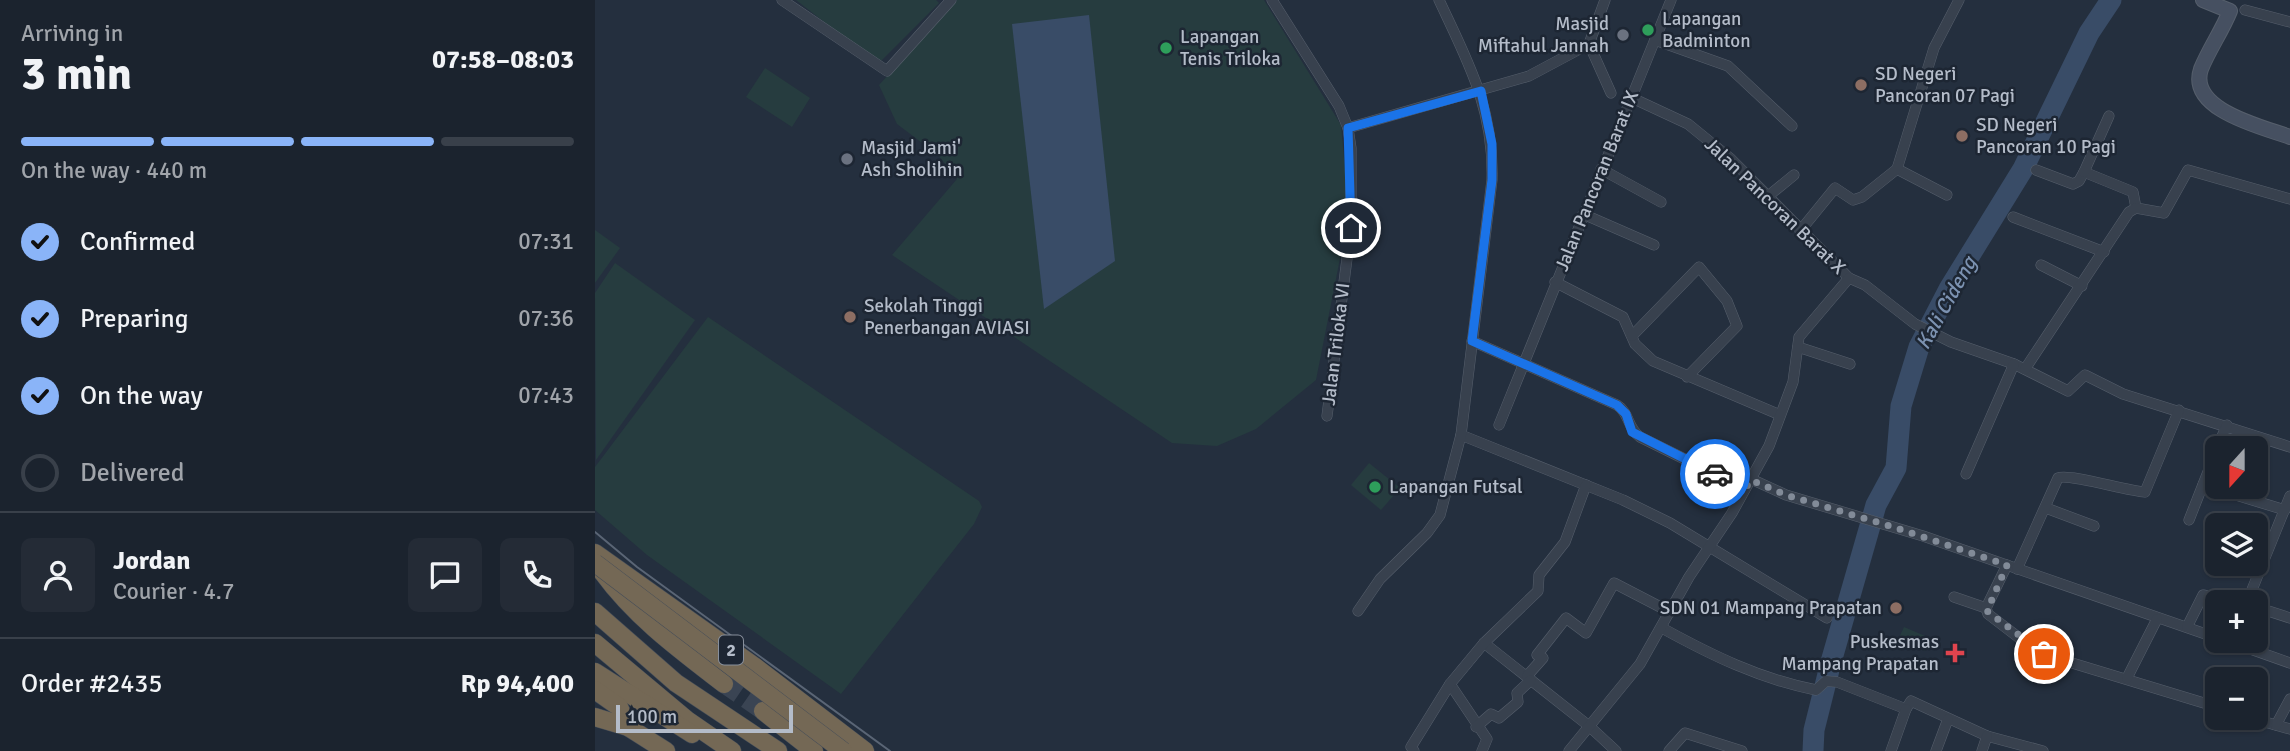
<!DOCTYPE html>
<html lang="en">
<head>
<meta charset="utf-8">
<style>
  body { margin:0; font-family:Signika,sans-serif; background:#242b36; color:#f1f3f6; height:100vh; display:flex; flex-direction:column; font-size:26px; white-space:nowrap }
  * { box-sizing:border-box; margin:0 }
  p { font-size:23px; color:#a0a4aa }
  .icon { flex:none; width:38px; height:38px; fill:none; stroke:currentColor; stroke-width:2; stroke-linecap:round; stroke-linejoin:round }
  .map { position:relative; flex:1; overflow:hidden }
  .details { display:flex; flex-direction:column; background:#1b232e; width:595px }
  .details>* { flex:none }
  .needle { width:46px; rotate:201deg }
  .buttons { position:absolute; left:1610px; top:436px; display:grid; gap:14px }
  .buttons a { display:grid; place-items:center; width:63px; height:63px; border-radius:10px; background:#1b232e; box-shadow:0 2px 5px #0004,0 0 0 2px #39404a; font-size:35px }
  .scale { position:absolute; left:21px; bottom:18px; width:177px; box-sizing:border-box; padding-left:7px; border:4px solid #b4bcc9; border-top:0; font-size:19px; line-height:24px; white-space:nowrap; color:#b4bcc9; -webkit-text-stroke:5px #1d2633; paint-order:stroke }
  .pin { position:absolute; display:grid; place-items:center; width:60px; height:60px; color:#fff; margin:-30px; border:4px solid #fff; border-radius:50%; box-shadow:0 2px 7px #0007 }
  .courier { position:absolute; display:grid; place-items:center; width:70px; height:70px; margin:-35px; border:5px solid #1a73e8; border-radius:50%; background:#fff; color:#222; box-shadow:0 2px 9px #0007 }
  .summary em { font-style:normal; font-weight:800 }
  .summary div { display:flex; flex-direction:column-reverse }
  .summary { display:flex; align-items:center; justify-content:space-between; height:119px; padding:0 21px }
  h1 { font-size:46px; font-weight:800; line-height:52px }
  .bar { display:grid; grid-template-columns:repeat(4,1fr); gap:10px 7px; align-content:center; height:84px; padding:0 21px }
  .bar i { height:9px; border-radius:5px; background:#39404a }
  .bar .selected { background:#8ab4f8 }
  .bar p { grid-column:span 4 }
  .line { display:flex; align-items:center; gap:18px; padding:0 21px; border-top:2px solid #39404a }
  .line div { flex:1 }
  .round { display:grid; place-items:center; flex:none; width:74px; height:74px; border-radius:10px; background:#242b36 }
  ol { padding:0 21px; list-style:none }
  li { display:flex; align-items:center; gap:21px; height:77px }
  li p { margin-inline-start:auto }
  li .icon { padding:7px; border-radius:50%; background:#8ab4f8; color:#111; stroke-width:4 }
  li:last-child { color:#a0a4aa }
  li i { width:38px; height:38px; border:4px solid #39404a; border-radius:50% }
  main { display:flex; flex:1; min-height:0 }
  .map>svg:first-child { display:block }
  .green { fill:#263c3f }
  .water { fill:#394c67 }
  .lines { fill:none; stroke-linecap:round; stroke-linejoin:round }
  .river { stroke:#394c67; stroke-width:21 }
  .highway-tunnel { stroke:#3a4453; stroke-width:18; stroke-dasharray:18 9; stroke-linecap:butt }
  .street-casing { stroke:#565f6c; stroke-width:11 }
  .secondary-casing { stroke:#565f6c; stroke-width:16 }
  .highway-casing { stroke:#434c59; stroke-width:19 }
  .street { stroke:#38414e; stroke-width:10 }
  .secondary { stroke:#465061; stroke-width:14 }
  .highway { stroke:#746855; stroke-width:18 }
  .tram { stroke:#5a6575; stroke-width:2 }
  .highway-bridge-casing { stroke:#434c59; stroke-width:19; stroke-linecap:butt }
  .highway-bridge { stroke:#746855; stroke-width:18 }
  .done { stroke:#828b98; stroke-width:7; stroke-dasharray:0 12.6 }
  .route { stroke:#1a73e8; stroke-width:9 }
  .leisure-dot { fill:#2e9e5b; stroke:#1d2633; stroke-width:2.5 }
  .worship-dot { fill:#6b7280; stroke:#1d2633; stroke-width:2.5 }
  .education-dot { fill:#8d6e63; stroke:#1d2633; stroke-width:2.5 }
  .health-dot { fill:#e0444e; stroke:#1d2633; stroke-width:2.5 }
  .labels { text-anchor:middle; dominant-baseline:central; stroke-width:5; stroke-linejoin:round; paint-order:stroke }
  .shield { fill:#1d2633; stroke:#878f9c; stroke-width:2 }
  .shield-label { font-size:18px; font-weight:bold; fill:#b4bcc9 }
  .poi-label { font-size:19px; fill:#b4bcc9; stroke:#1d2633; text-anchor:start }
  .street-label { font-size:19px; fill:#b4bcc9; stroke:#1d2633 }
  .water-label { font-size:21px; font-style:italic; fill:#7c92b1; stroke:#1d2633 }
</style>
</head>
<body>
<main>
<section class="details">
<div class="summary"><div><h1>3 min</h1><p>Arriving in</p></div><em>07:58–08:03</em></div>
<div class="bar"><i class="selected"></i><i class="selected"></i><i class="selected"></i><i></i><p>On the way · 440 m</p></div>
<ol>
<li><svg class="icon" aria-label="check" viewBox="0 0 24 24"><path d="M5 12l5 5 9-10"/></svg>Confirmed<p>07:31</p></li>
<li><svg class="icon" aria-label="check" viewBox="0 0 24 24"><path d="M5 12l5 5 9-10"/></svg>Preparing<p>07:36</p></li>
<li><svg class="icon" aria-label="check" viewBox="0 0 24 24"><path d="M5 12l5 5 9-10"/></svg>On the way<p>07:43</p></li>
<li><i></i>Delivered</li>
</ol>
<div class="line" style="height:126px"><a class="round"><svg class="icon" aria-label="person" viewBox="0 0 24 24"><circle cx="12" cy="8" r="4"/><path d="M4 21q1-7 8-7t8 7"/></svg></a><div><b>Jordan</b><p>Courier · 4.7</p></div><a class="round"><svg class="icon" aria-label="chat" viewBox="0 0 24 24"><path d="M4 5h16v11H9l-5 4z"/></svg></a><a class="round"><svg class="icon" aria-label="phone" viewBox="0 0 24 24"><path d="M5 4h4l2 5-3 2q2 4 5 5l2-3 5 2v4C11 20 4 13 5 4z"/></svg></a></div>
<div class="line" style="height:91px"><div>Order #2435</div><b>Rp 94,400</b></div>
</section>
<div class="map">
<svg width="1695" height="751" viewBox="0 0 1695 751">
  <rect width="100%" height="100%" fill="#242f3e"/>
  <g class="green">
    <path d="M 201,0 L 341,0 L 344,3 L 283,64 Z"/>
    <path d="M 362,0 L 669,0 L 746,125 L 754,213 L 721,380 L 661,429 L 622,446 L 577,443 L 297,255 L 362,179 L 343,155 L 302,124 L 284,85 Z"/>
    <path d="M 170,68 L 215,98 L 197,127 L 151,97 Z"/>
    <path d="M 0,230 L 25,248 L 0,283 Z"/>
    <path d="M 20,263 L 100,320 L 1,460 L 0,293 Z"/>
    <path d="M 113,317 L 384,501 L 387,507 L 379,524 L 246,694 L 52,555 L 0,510 L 0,467 Z"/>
    <path d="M 774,463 L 805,488 L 786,510 L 756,485 Z"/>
    <path d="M 1309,627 L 1335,638 L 1330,651 L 1303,640 Z"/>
  </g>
  <path class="water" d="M 494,15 L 520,261 L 449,309 L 417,24 Z"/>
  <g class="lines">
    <path class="river" d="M 1218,751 L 1219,730 L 1236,662 L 1281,505 L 1301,468 L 1306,406 L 1324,347 L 1354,289 L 1428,169 L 1494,33 L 1516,0"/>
    <path class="highway-tunnel" d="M 129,684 L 168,711"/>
    <g class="street-casing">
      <g id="street">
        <path d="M 187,0 L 292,71 L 356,0"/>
        <path d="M 677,0 L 744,106 L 753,128 L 756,148 L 756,227 L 732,416"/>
        <path d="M 1650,10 L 1695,22"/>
        <path d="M 1060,40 L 1133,66 L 1197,126"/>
        <path d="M 994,44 L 1016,93"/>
        <path d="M 1035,97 L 1093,124 L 1136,159 L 1254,278 L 1270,285 L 1320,324 L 1356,342 L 1419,364 L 1473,391 L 1490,375 L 1528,394 L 1695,447"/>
        <path d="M 753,128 L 934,76 L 994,44 L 1010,0"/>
        <path d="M 1006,169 L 1066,202"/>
        <path d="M 1302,169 L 1352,195"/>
        <path d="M 1441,170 L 1478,184 L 1484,181 L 1489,172 L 1538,192 L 1541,208"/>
        <path d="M 1489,172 L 1514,116"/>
        <path d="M 1172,197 L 1199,175"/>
        <path d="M 988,214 L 1059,245"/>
        <path d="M 1418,217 L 1509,252"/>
        <path d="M 1205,231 L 1240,188 L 1258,200 L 1267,197 L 1302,169 L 1339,48 L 1364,0"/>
        <path d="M 1446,265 L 1487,286"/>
        <path d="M 960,282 L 1028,317 L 1040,344 L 1058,361 L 1185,415"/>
        <path d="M 1037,336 L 1104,267 L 1132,301 L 1142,326 L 1092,377"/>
        <path d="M 877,341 L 1022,405 C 1035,413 1032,428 1045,437 L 1150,489"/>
        <path d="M 1203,347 L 1255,364"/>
        <path d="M 1430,369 L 1534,212 L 1541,208 L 1569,213 L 1593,170 L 1695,199"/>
        <path d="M 904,425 L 1076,0"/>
        <path d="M 866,435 L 1028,500 L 1075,523 L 1232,618"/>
        <path d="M 1622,448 L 1632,425"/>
        <path d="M 1371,474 L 1419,364"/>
        <path d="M 1156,479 L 1191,495 L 1328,536 L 1622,638"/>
        <path d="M 1608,485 L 1690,510"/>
        <path d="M 1451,508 L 1499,526"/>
        <path d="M 1594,520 L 1622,449"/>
        <path d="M 1422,569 L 1463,478 C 1473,473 1532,491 1550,492 L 1584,410"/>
        <path d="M 1359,597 L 1391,608"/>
        <path d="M 1652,602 L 1695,496"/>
        <path d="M 1661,607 L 1695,618"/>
        <path d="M 1391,608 L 1393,614 L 1436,647 L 1454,656 L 1622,707"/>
        <path d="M 1391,608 L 1412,565"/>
        <path d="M 763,611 L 785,579 L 832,533 L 845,515 L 866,435 L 897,180 C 899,108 873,62 844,0"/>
        <path d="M 1592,627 L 1608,595 L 1644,602"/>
        <path d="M 1067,628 C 1116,655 1165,679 1221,690 L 1231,681 L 1242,682 L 1311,709 L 1316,701 L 1392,736 L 1448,751"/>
        <path d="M 1630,640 L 1695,663"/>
        <path d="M 889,643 L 994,726 L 1021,751"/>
        <path d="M 932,676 L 948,658 L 942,655 L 971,618 L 991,633 L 1019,583 L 1075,612"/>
        <path d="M 1532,678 L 1562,619"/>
        <path d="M 855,684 L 892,739 L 887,751"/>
        <path d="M 1656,718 L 1695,729"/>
        <path d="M 1681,725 L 1695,699"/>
        <path d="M 881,727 L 896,714 L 904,718 L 923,702 L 922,693 L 936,680"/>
        <path d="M 819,751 L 816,747 L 855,684 L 889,643 L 943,591 L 944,575 L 970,542 L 991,485"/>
        <path d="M 974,751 L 1045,664 L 1094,577 L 1137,513 L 1174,446 L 1198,382 L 1204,337 L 1254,278"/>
        <path d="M 1074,751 L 1090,733 L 1147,751"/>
        <path d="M 1296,751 L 1311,709"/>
        <path d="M 1341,751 L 1353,719"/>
        <path d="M 1387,751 L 1392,736"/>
      </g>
    </g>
    <g class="secondary-casing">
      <path id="secondary" d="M 1608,0 L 1635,11 C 1627,31 1614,49 1606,69 C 1592,110 1668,127 1695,137"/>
    </g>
    <g class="highway-casing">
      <g id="highway">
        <path d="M 0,553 L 159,666 L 270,751"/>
        <path d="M 8,573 C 41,618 85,650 129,684"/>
        <path d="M 0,612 L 81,683 L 183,751"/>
        <path d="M 0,643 L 92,720 L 137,751"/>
        <path d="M 0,672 L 97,734"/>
        <path d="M 0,690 L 24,707 L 33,727"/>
        <path d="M 168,711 L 219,751"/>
        <path d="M 0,717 L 33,727 L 71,751"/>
      </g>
    </g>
    <use href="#street" class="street"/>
    <use href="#secondary" class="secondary"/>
    <use href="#highway" class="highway"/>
    <path class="tram" d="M 0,532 L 42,567 L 295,751"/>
    <g class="highway-bridge-casing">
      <path id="highway-bridge" d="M 0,563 L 248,751"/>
    </g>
    <use href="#highway-bridge" class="highway-bridge"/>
  </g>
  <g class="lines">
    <path class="done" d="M 1120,474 L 1150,489 L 1156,480 L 1191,495 L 1295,526 L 1412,565 L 1392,611 L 1449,654"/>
    <path class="route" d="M 756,228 L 753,128 L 886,91 L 897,144 L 897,180 L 877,341 L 1022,405 L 1031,414 L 1037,432 L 1120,474"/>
  </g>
  <g class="leisure-dot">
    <circle cx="1053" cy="30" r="7"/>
    <circle cx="571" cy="48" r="7"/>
    <circle cx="780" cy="487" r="7"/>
  </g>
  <g class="worship-dot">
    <circle cx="1028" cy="35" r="7"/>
    <circle cx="252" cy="159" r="7"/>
  </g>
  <g class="education-dot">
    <circle cx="1266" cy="85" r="7"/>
    <circle cx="1367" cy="136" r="7"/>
    <circle cx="255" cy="317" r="7"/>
    <circle cx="1301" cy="608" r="7"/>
  </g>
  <path class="health-dot" d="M1356.5 642.5h7v7h7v7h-7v7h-7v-7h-7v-7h7z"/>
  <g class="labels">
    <rect class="shield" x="124" y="635.5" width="24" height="29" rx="5"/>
    <g class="shield-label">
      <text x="136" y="650">2</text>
    </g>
    <g class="poi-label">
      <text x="1067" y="19">Lapangan<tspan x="1067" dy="22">Badminton</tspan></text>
      <text x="1014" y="24" text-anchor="end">Masjid<tspan x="1014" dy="22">Miftahul Jannah</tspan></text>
      <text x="585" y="37">Lapangan<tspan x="585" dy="22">Tenis Triloka</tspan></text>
      <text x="1280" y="74">SD Negeri<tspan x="1280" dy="22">Pancoran 07 Pagi</tspan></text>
      <text x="1381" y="125">SD Negeri<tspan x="1381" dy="22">Pancoran 10 Pagi</tspan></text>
      <text x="266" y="148">Masjid Jami'<tspan x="266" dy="22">Ash Sholihin</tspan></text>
      <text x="269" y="306">Sekolah Tinggi<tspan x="269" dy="22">Penerbangan AVIASI</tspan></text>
      <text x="794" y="487">Lapangan Futsal</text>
      <text x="1287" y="608" text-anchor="end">SDN 01 Mampang Prapatan</text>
      <text x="1344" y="642" text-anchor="end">Puskesmas<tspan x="1344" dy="22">Mampang Prapatan</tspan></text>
    </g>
    <g class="street-label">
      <text transform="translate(1002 181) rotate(-68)">Jalan Pancoran Barat IX</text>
      <text transform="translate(1180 206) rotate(44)">Jalan Pancoran Barat X</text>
      <text transform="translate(741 344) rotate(-83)">Jalan Triloka VI</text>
    </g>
    <g class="water-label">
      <text transform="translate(1351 303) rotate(-61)">Kali Cideng</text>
    </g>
  </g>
</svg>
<div class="buttons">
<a><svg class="needle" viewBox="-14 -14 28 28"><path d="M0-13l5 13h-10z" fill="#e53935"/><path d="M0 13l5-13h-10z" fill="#a0a4aa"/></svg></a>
<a><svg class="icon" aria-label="layers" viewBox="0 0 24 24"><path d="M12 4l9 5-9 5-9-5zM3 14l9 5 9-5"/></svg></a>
<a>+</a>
<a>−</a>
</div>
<div class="scale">100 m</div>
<div class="pin" style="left:1449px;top:654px;background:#ea580c"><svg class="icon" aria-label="bag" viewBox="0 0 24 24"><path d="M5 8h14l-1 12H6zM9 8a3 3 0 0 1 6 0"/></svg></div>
<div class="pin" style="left:756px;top:228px;background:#1f2937"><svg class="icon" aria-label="home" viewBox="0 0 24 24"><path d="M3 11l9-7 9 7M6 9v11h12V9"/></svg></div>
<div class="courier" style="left:1120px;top:474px"><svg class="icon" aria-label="car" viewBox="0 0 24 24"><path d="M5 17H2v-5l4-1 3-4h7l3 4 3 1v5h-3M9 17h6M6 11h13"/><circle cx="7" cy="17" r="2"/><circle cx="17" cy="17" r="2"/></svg></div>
</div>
</main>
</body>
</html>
